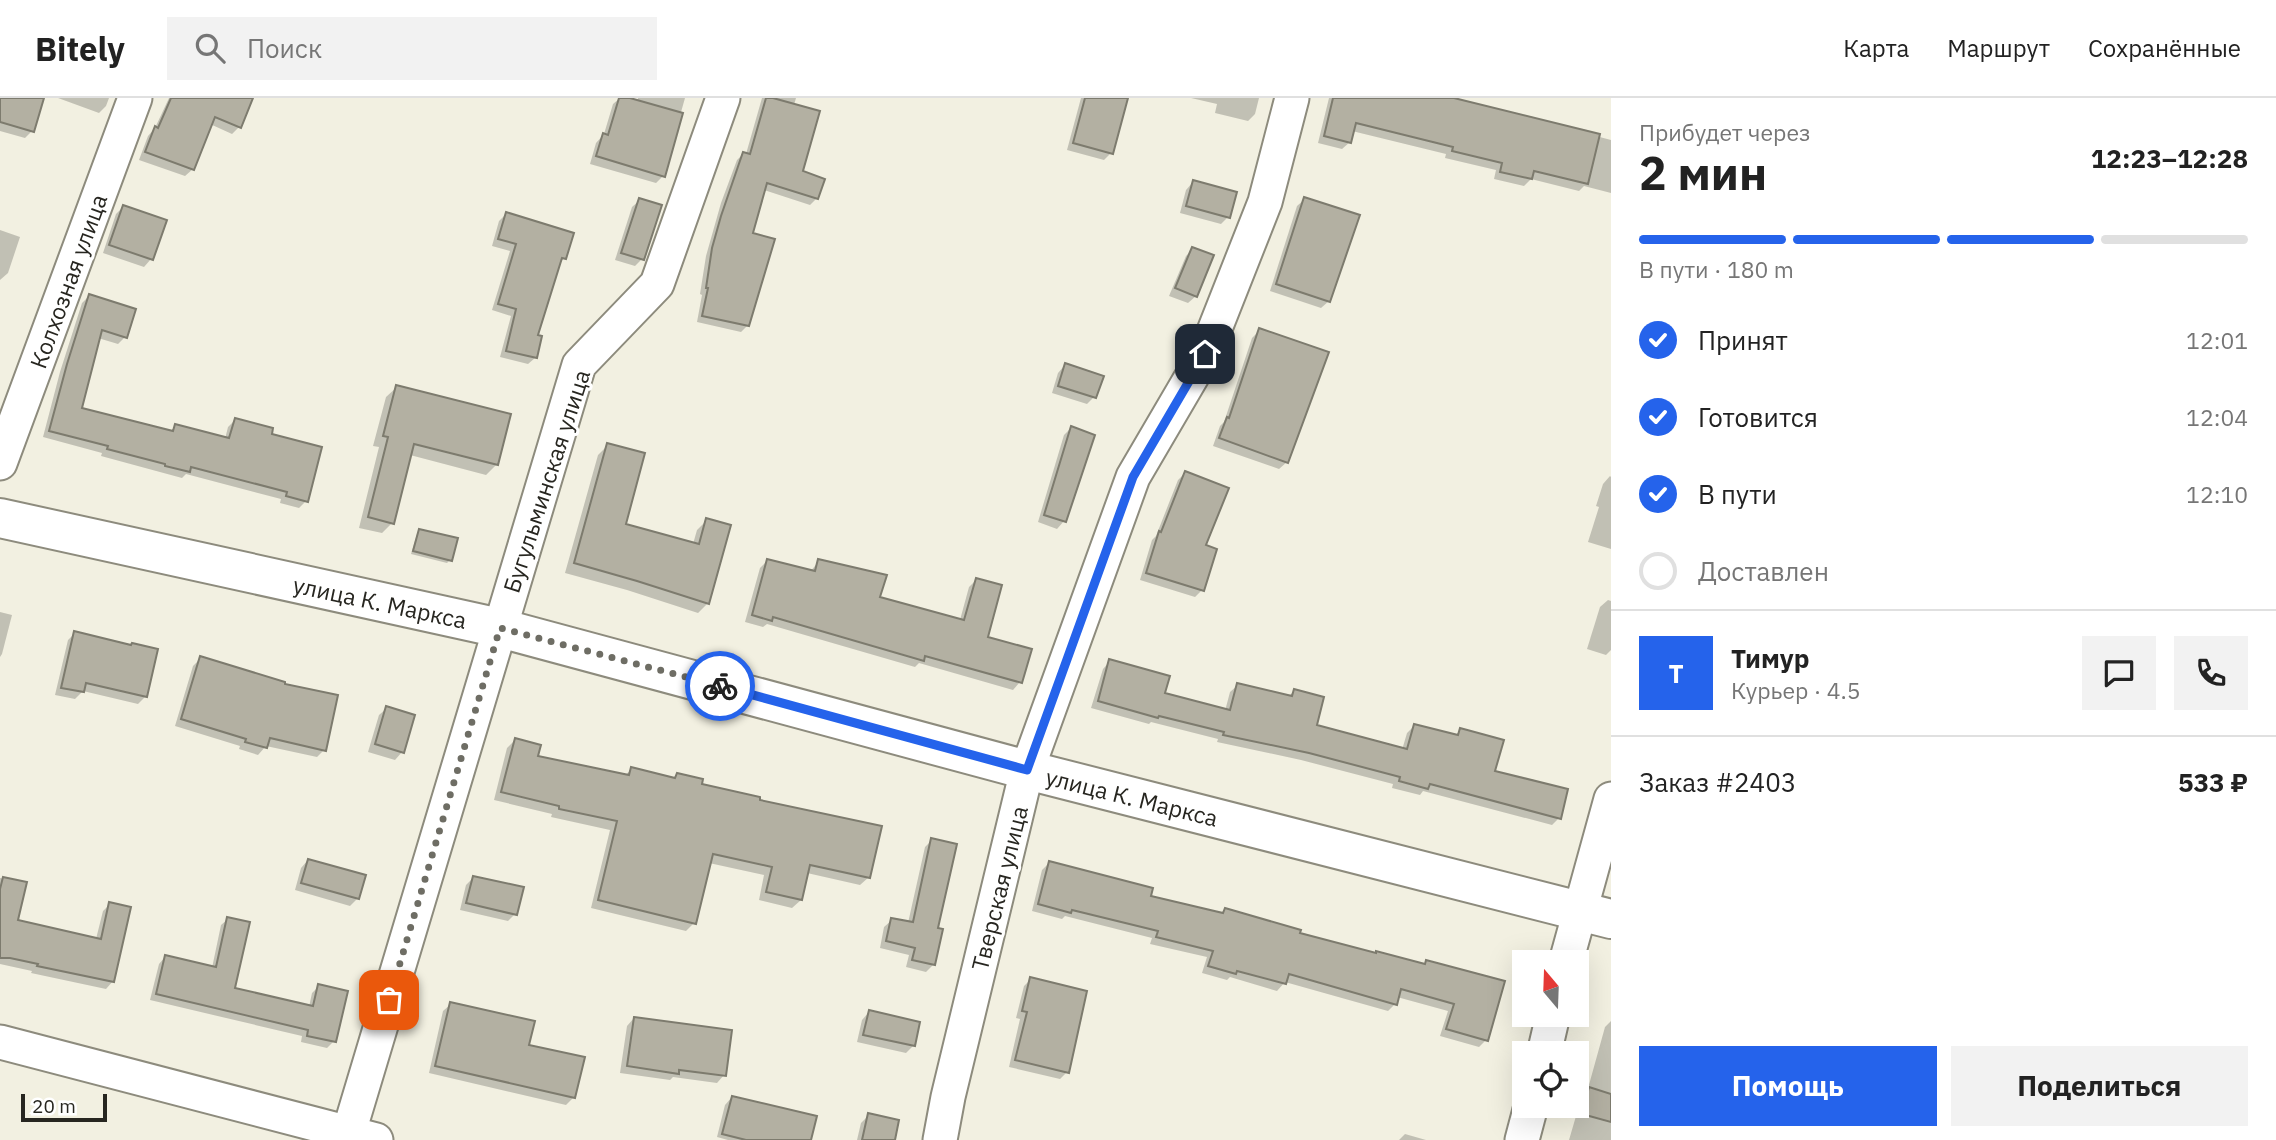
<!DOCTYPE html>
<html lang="ru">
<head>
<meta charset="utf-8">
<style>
  body { margin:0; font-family:"IBM Plex Sans",sans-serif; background:#f2f2f2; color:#222; height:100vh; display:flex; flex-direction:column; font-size:26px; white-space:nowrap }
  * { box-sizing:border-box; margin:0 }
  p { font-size:23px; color:#767676 }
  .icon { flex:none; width:38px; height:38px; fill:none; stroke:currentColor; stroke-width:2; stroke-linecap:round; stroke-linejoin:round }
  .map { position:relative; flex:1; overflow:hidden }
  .details { display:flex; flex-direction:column; background:#fff; width:665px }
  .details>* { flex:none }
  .needle { width:46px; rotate:341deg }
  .buttons { position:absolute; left:1512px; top:852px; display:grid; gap:14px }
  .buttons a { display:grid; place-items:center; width:77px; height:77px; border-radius:0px; background:#fff; box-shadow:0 7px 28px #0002; font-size:35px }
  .scale { position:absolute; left:21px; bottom:18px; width:86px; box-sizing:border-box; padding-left:7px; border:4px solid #272620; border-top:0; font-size:19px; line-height:24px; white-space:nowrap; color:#272620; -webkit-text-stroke:5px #fff; paint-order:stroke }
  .pin { position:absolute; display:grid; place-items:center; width:60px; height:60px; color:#fff; margin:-30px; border-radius:14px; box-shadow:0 4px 10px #0006 }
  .courier { position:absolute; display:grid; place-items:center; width:70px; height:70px; margin:-35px; border:5px solid #2563eb; border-radius:50%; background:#fff; color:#222; box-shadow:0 2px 9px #0007 }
  .summary em { font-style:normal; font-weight:800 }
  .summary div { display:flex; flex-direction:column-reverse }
  .summary { display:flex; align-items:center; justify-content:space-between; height:119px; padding:0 28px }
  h1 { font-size:46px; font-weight:800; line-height:52px }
  .bar { display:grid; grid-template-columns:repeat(4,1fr); gap:10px 7px; align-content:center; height:84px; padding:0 28px }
  .bar i { height:9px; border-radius:5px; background:#e0e0e0 }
  .bar .active { background:#2563eb }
  .bar p { grid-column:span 4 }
  .line { display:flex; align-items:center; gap:18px; padding:0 28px; border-top:2px solid #e0e0e0 }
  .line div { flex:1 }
  .round { display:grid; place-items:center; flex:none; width:74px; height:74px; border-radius:0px; background:#f2f2f2 }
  ol { padding:0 28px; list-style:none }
  li { display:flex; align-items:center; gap:21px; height:77px }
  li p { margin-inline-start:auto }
  li .icon { padding:7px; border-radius:50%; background:#2563eb; color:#fff; stroke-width:4 }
  li:last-child { color:#767676 }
  li i { width:38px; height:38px; border:4px solid #e0e0e0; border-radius:50% }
  .primary-button { display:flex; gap:14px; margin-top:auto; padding:14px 28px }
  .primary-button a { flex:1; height:80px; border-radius:0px; background:#2563eb; color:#fff; font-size:28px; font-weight:800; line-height:80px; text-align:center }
  .primary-button a+a { background:#f2f2f2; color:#222 }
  header { display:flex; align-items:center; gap:42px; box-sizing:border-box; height:98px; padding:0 35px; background:#fff; border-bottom:2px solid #e0e0e0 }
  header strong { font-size:33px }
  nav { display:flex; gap:38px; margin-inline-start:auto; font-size:24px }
  .search { width:490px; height:63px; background:#f2f2f2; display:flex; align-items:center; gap:18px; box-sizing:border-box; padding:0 24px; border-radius:0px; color:#767676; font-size:26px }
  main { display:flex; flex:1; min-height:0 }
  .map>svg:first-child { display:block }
  .shadow { fill:#0003 }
  .building { fill:#b3b0a2; stroke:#7d7b6e; stroke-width:2 }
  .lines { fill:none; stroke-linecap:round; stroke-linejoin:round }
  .minor-casing { stroke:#8d8b7d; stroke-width:37 }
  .secondary-casing { stroke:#8d8b7d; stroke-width:42 }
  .minor { stroke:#fff; stroke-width:33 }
  .secondary { stroke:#fff; stroke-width:38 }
  .done { stroke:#6e6d64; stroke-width:7; stroke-dasharray:0 12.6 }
  .route { stroke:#2563eb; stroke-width:9 }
  .labels { text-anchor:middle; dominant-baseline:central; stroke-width:6; stroke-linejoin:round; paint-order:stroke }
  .street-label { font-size:23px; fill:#272620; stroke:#fff }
</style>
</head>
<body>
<header>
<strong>Bitely</strong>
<div class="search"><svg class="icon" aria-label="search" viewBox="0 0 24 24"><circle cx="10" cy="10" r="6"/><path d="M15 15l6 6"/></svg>Поиск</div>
<nav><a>Карта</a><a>Маршрут</a><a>Сохранённые</a></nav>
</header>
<main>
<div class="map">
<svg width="1611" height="1042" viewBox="0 0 1611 1042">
  <rect width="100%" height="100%" fill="#f2f0e1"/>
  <g class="shadow">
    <path d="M 58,0 L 109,0 L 106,8 L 99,15 Z"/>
    <path d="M 169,0 L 236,0 L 239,29 L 232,36 L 210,26 L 193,71 L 185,78 L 139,62 L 148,38 L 155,30 Z"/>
    <path d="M 620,0 L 637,4 L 638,0 L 685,0 L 663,78 L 656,85 L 590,66 L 596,45 L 604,36 L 613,6 Z"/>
    <path d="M 762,0 L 796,0 L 794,7 L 801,75 L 817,100 L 810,107 L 764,92 L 751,136 L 748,227 L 741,234 L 697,224 L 702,197 L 700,196 L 706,158 L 721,105 L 737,62 L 743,56 L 746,56 Z"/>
    <path d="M 1081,0 L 1126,0 L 1111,55 L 1104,62 L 1067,52 Z"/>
    <path d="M 1191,0 L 1259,0 L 1255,16 L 1248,23 L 1215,15 L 1217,6 Z"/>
    <path d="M 1329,0 L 1452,0 L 1611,42 L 1611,95 L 1584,88 L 1579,93 L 1531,81 L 1524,88 L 1494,81 L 1496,72 L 1445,60 L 1446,56 L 1352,33 L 1350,44 L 1342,51 L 1318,45 Z"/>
    <path d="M 0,1 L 32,33 L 25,40 L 0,33 Z"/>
    <path d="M 1193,84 L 1228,119 L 1221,126 L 1180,115 L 1186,92 Z"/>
    <path d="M 1305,101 L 1329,203 L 1321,210 L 1270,193 L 1297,108 Z"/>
    <path d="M 640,102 L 642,161 L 635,168 L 615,162 L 632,109 Z"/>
    <path d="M 123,109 L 151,161 L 144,169 L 103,155 L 116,116 Z"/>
    <path d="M 506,116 L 564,160 L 558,167 L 536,238 L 540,239 L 535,260 L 528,266 L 500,259 L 511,218 L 492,212 L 510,153 L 492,148 L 499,123 Z"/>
    <path d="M 0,132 L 20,139 L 8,175 L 0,182 Z"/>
    <path d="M 1193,151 L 1196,198 L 1188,205 L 1169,198 L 1186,158 Z"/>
    <path d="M 89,198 L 125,239 L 118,246 L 98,240 L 79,312 L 170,334 L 176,328 L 225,341 L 228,329 L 235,322 L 270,337 L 306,403 L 299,410 L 280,405 L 281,401 L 186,376 L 182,380 L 101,358 L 102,355 L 43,339 L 60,274 L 82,205 Z"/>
    <path d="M 1260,232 L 1287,364 L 1279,371 L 1213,348 L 1220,328 L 1224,324 L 1252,240 Z"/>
    <path d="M 1065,267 L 1094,299 L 1087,306 L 1052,295 L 1058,275 Z"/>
    <path d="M 397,289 L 497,366 L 486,377 L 410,357 L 392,425 L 382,435 L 359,430 L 379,349 L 373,348 L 386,299 Z"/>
    <path d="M 1071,330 L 1064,423 L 1057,431 L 1038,424 L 1064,337 Z"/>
    <path d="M 608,347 L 623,427 L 693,446 L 697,432 L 707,422 L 708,505 L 698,515 L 627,492 L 565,475 L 598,357 Z"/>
    <path d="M 1185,375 L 1203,448 L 1202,492 L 1195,499 L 1140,482 L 1152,442 L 1156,438 L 1178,382 Z"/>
    <path d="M 1610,378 L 1611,379 L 1611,451 L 1588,444 L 1599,409 L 1596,408 L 1603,386 Z"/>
    <path d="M 420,433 L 450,462 L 447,465 L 411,456 L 417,436 Z"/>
    <path d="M 767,463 L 810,474 L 819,463 L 878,500 L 960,522 L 969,489 L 976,482 L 986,540 L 1020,584 L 1013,592 L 919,565 L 915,569 L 767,526 L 763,529 L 745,524 L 760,470 Z"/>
    <path d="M 1608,502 L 1611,503 L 1611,552 L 1606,557 L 1587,551 L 1600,509 Z"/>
    <path d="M 0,514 L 12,517 L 2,556 L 0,559 Z"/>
    <path d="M 75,535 L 130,549 L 146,598 L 138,606 L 83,593 L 75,601 L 55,597 L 68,542 Z"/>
    <path d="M 201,560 L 324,652 L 317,659 L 266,648 L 258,657 L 239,651 L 240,648 L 175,628 L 193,568 Z"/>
    <path d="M 1110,563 L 1163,597 L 1225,613 L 1230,594 L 1238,587 L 1288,599 L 1294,593 L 1315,629 L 1402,652 L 1407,635 L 1414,628 L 1455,638 L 1461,632 L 1493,675 L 1559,720 L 1552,727 L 1423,693 L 1420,697 L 1392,690 L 1393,686 L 1301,662 L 1217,644 L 1218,641 L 1151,624 L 1149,626 L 1091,610 L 1103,571 Z"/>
    <path d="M 387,610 L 402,654 L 395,662 L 368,654 L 379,617 Z"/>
    <path d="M 515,642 L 536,659 L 624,678 L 632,671 L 673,681 L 677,677 L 700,687 L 757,703 L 869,779 L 860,787 L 807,775 L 801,802 L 792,810 L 759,802 L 764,777 L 709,765 L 694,825 L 686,833 L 591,810 L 610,732 L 551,719 L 552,716 L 494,702 L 507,650 Z"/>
    <path d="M 932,742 L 936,831 L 934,866 L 926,874 L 906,869 L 909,857 L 880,850 L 884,829 L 892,822 L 908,825 L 925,749 Z"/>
    <path d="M 308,762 L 357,801 L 350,808 L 295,792 L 301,770 Z"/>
    <path d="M 1049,765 L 1149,799 L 1221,816 L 1225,812 L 1298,836 L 1423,868 L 1426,864 L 1486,942 L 1479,949 L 1440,938 L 1448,913 L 1397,899 L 1395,906 L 1388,913 L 1285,884 L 1277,893 L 1230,879 L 1227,882 L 1202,875 L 1207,859 L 1150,846 L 1152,840 L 1065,818 L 1062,821 L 1032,813 L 1042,772 Z"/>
    <path d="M 0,780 L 25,785 L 16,823 L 96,841 L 103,813 L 110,806 L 113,883 L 106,891 L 31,875 L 32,873 L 0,866 Z"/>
    <path d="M 473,780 L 515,816 L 508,823 L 460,812 L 466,787 Z"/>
    <path d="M 228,821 L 233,891 L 309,909 L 312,895 L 319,888 L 334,943 L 327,950 L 301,944 L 302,938 L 150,902 L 159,866 L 165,859 L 212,870 L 221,827 Z"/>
    <path d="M 1031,881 L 1067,974 L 1060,981 L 1009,969 L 1020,921 L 1016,920 L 1024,888 Z"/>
    <path d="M 451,906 L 574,999 L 566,1007 L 429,975 L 443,913 Z"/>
    <path d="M 869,914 L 918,925 L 913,948 L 906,955 L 857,944 L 862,922 Z"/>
    <path d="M 634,920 L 724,977 L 717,985 L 673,979 L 670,982 L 620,975 L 627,928 Z"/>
    <path d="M 1611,923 L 1611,1042 L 1569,1042 L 1581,1001 L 1587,994 L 1605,929 Z"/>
    <path d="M 732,999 L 810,1042 L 728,1042 L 717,1039 L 725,1007 Z"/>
    <path d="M 869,1017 L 893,1042 L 857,1042 L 861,1025 Z"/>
    <path d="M 1405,1036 L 1426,1042 L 1399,1042 Z"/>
  </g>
  <g class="building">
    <path d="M 0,0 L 44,0 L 34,34 L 0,24 Z"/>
    <path d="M 171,0 L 253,0 L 241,30 L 215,19 L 194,72 L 145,54 L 155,28 L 158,30 Z"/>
    <path d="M 619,0 L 630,0 L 683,15 L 665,79 L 596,58 L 603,35 L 608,37 Z"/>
    <path d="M 766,0 L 773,0 L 820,13 L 803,73 L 825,81 L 818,101 L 767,85 L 753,135 L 775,141 L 749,228 L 702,218 L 708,190 L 706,190 L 712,150 L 721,118 L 743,54 L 750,56 Z"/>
    <path d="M 1085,0 L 1128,0 L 1113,56 L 1073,45 Z"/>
    <path d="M 1333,0 L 1454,0 L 1600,36 L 1588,86 L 1534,73 L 1532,81 L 1500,74 L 1502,65 L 1452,53 L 1453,49 L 1356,25 L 1351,45 L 1324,38 Z"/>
    <path d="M 1193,82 L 1237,94 L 1230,120 L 1186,108 Z"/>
    <path d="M 1304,99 L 1360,117 L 1330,204 L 1276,186 Z"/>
    <path d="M 639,100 L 662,107 L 644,162 L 621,155 Z"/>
    <path d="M 123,107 L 167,122 L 153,162 L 109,147 Z"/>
    <path d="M 506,114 L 574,135 L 566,161 L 562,160 L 538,237 L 542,238 L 537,260 L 506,253 L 516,211 L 498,206 L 516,146 L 498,141 Z"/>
    <path d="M 1192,149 L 1214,157 L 1197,199 L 1175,190 Z"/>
    <path d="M 89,196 L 136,211 L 127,240 L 102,232 L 82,310 L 173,333 L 175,326 L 229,340 L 235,320 L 273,330 L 272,336 L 322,349 L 308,404 L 286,398 L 287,394 L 191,369 L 190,374 L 165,368 L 165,366 L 107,351 L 108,348 L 49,333 L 67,266 Z"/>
    <path d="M 1259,230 L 1329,254 L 1288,365 L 1219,340 L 1227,319 L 1229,320 Z"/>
    <path d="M 1065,265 L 1104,278 L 1096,300 L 1058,288 Z"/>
    <path d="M 396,287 L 511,316 L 498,367 L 414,346 L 394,426 L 368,419 L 388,339 L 383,338 Z"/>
    <path d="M 1071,328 L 1095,337 L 1066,424 L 1044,417 Z"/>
    <path d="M 607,345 L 645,355 L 626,426 L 699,446 L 706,420 L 731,427 L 709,506 L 637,483 L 574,465 Z"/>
    <path d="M 1185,373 L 1229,390 L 1206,447 L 1217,451 L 1204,493 L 1146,475 L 1159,433 L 1161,434 Z"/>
    <path d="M 419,431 L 458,440 L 452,463 L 413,453 Z"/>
    <path d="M 767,461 L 815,473 L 818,461 L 887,477 L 880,499 L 964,522 L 976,480 L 1002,487 L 988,539 L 1032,551 L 1022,585 L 925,558 L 924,563 L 773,519 L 772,523 L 752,517 Z"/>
    <path d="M 74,533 L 131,547 L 132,545 L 158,551 L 147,599 L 86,585 L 84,594 L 61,590 Z"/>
    <path d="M 200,558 L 285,584 L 285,586 L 338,597 L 326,653 L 270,640 L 267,650 L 245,644 L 246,641 L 181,621 Z"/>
    <path d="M 1109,561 L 1170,578 L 1165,595 L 1230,612 L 1237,585 L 1292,598 L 1294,591 L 1324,599 L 1317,627 L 1407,651 L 1414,626 L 1458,637 L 1460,630 L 1504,642 L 1495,673 L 1568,691 L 1561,721 L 1430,686 L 1428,691 L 1399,683 L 1400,679 L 1309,655 L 1223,637 L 1224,634 L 1159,618 L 1158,620 L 1098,603 Z"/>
    <path d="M 386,608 L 415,617 L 404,655 L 375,646 Z"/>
    <path d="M 515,640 L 541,647 L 538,658 L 629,677 L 631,669 L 675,680 L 677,675 L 703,681 L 702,686 L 760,699 L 760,702 L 882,728 L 870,780 L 810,767 L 802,802 L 766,794 L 772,769 L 713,756 L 696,826 L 598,802 L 617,723 L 559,711 L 559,708 L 501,694 Z"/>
    <path d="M 931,740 L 957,746 L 938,830 L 943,831 L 935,867 L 912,862 L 915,850 L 886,843 L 891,820 L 913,824 Z"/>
    <path d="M 308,761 L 366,777 L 359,801 L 301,785 Z"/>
    <path d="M 1049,763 L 1153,790 L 1151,798 L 1223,815 L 1225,810 L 1301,832 L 1300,835 L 1376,855 L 1376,853 L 1425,866 L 1426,862 L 1505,883 L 1488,943 L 1446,931 L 1454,906 L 1401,891 L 1397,907 L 1289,876 L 1286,886 L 1237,873 L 1236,876 L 1208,868 L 1213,853 L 1156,839 L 1158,833 L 1072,812 L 1071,815 L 1038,806 Z"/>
    <path d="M 473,778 L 524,789 L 517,817 L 466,805 Z"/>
    <path d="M 3,779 L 27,784 L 18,822 L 101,841 L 109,804 L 131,809 L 114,884 L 37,868 L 38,866 L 10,860 L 0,860 L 0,791 Z"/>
    <path d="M 227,819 L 250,824 L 235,890 L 313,908 L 318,886 L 348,893 L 336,944 L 307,938 L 308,932 L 156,896 L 165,857 L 216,869 Z"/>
    <path d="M 1030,879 L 1087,893 L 1069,975 L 1015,962 L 1027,914 L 1022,913 Z"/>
    <path d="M 450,904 L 535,923 L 529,947 L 585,959 L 575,1000 L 435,968 Z"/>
    <path d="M 869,912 L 920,924 L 915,948 L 863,937 Z"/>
    <path d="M 634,919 L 732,932 L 726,978 L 679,972 L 679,976 L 627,968 Z"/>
    <path d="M 1589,989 L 1611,996 L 1611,1024 L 1582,1016 Z"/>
    <path d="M 732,998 L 817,1018 L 811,1042 L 746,1042 L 722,1036 Z"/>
    <path d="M 868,1015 L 899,1022 L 895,1042 L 862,1042 Z"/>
  </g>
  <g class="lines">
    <g class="minor-casing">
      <g id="minor">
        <path d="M 0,365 L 135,0"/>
        <path d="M 1566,864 L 1611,701"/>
        <path d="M 0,944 L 376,1042"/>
        <path d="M 1544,956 L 1553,917"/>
        <path d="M 349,1034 L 579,267 L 657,186 L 723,0"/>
        <path d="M 940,1042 L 948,999 L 1027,672 L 1133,379 L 1205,256 L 1265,104 L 1292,0"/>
        <path d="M 1522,1042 L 1531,1008"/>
      </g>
    </g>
    <g class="secondary-casing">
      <path id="secondary" d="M 0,420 L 500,530 L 1027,672 L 1611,821"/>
    </g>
    <use href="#minor" class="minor"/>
    <use href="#secondary" class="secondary"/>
  </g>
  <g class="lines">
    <path class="done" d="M 389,902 L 500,530 L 720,588"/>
    <path class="route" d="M 720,588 L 1027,672 L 1133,379 L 1205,256"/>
  </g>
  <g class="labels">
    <g class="street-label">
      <text transform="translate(68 183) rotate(-70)">Колхозная улица</text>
      <text transform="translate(546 383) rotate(-72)">Бугульминская улица</text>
      <text transform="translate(380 504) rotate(12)">улица К. Маркса</text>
      <text transform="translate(1132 699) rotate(14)">улица К. Маркса</text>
      <text transform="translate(999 790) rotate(-76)">Тверская улица</text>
    </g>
  </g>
</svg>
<div class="buttons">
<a><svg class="needle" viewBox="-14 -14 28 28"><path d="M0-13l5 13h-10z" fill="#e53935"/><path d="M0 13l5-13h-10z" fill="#767676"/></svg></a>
<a><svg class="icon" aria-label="locate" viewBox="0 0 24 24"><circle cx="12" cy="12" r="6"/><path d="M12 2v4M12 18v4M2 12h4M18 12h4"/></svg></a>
</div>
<div class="scale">20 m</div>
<div class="pin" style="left:389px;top:902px;background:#ea580c"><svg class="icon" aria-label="bag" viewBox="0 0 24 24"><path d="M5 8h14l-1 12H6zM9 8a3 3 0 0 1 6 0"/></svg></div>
<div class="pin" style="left:1205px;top:256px;background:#1f2937"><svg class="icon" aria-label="home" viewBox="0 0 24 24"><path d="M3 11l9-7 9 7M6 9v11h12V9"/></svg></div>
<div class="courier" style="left:720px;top:588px"><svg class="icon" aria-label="bike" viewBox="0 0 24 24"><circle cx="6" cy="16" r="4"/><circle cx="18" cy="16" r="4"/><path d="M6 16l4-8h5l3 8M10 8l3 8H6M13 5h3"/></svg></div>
</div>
<section class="details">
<div class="summary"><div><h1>2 мин</h1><p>Прибудет через</p></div><em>12:23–12:28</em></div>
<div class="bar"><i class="active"></i><i class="active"></i><i class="active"></i><i></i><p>В пути · 180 m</p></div>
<ol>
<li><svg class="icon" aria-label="check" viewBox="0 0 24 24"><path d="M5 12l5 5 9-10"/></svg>Принят<p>12:01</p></li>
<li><svg class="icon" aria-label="check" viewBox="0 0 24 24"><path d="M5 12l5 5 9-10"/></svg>Готовится<p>12:04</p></li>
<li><svg class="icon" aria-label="check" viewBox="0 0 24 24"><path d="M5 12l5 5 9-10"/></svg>В пути<p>12:10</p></li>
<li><i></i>Доставлен</li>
</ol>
<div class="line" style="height:126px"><b class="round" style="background:#2563eb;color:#fff">Т</b><div><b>Тимур</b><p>Курьер · 4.5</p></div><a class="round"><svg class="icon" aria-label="chat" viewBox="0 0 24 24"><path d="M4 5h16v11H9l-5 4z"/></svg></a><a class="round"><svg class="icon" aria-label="phone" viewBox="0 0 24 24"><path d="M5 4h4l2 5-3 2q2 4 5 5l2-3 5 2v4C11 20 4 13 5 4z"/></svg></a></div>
<div class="line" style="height:91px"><div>Заказ #2403</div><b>533 ₽</b></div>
<div class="primary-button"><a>Помощь</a><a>Поделиться</a></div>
</section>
</main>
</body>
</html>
